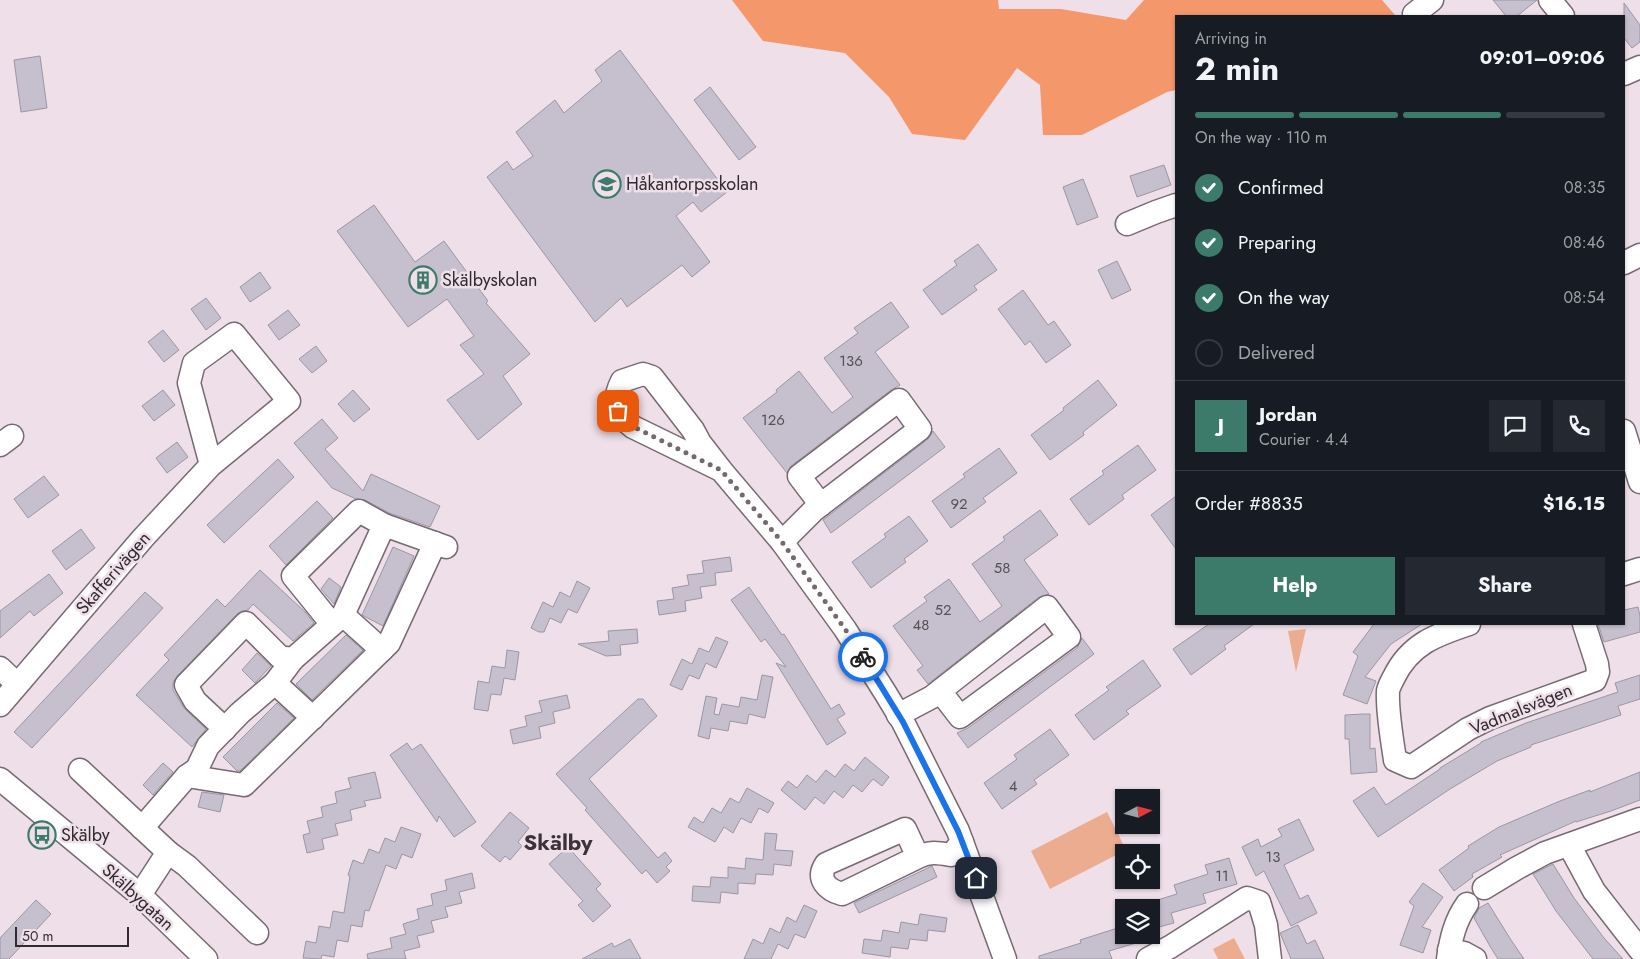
<!DOCTYPE html>
<html lang="en">
<head>
<meta charset="utf-8">
<style>
  body { margin:0; font-family:Jost,sans-serif; background:#242831; color:#f1f3f6; height:100vh; display:flex; flex-direction:column; font-size:19px; white-space:nowrap }
  * { box-sizing:border-box; margin:0 }
  p { font-size:16px; color:#9ea1a6 }
  .icon { flex:none; width:28px; height:28px; fill:none; stroke:currentColor; stroke-width:2; stroke-linecap:round; stroke-linejoin:round }
  .map { position:relative; flex:1; overflow:hidden }
  .sheet { position:absolute; left:1175px; top:15px; width:450px; height:610px; display:flex; flex-direction:column; background:#171b24; border-radius:0px; box-shadow:0 1px 4px #0004 }
  .sheet>* { flex:none }
  .needle { width:32px; rotate:83deg }
  .buttons { position:absolute; left:1115px; top:789px; display:grid; gap:10px }
  .buttons a { display:grid; place-items:center; width:45px; height:45px; border-radius:0px; background:#171b24; box-shadow:0 1px 4px #0004; font-size:25px }
  .scale { position:absolute; left:15px; bottom:12px; width:114px; box-sizing:border-box; padding-left:5px; border:2px solid #312b2f; border-top:0; font-size:14px; line-height:18px; white-space:nowrap; color:#312b2f; -webkit-text-stroke:4px #eedfe8; paint-order:stroke }
  .pin { position:absolute; display:grid; place-items:center; width:42px; height:42px; color:#fff; margin:-21px; border-radius:10px; box-shadow:0 2px 8px #0006 }
  .courier { position:absolute; display:grid; place-items:center; width:50px; height:50px; margin:-25px; border:4px solid #1a73e8; border-radius:50%; background:#fff; color:#222; box-shadow:0 1px 6px #0007 }
  .overview em { font-style:normal; font-weight:700 }
  .overview div { display:flex; flex-direction:column-reverse }
  .overview { display:flex; align-items:center; justify-content:space-between; height:85px; padding:0 20px }
  h1 { font-size:32px; font-weight:700; line-height:38px }
  .bar { display:grid; grid-template-columns:repeat(4,1fr); gap:8px 5px; align-content:center; height:60px; padding:0 20px }
  .bar i { height:6px; border-radius:4px; background:#363941 }
  .bar .current { background:#3c7b6a }
  .bar p { grid-column:span 4 }
  .line { display:flex; align-items:center; gap:12px; padding:0 20px; border-top:1px solid #363941 }
  .line div { flex:1 }
  .round { display:grid; place-items:center; flex:none; width:52px; height:52px; border-radius:0px; background:#242831 }
  ol { padding:0 20px; list-style:none }
  li { display:flex; align-items:center; gap:15px; height:55px }
  li p { margin-inline-start:auto }
  li .icon { padding:5px; border-radius:50%; background:#3c7b6a; color:#fff; stroke-width:4 }
  li:last-child { color:#9ea1a6 }
  li i { width:28px; height:28px; border:2px solid #363941; border-radius:50% }
  .action { display:flex; gap:10px; margin-top:auto; padding:10px 20px }
  .action a { flex:1; height:58px; border-radius:0px; background:#3c7b6a; color:#fff; font-size:20px; font-weight:700; line-height:58px; text-align:center }
  .action a+a { background:#242831; color:#f1f3f6 }
  .map>svg:first-child { display:block }
  .green { fill:#ecac8f }
  .forest { fill:#f4976b }
  .building { fill:#c6c0ce; stroke:#9c96a4 }
  .lines { fill:none; stroke-linecap:round; stroke-linejoin:round }
  .minor-casing { stroke:#776a72; stroke-width:25 }
  .minor { stroke:#fff; stroke-width:22 }
  .done { stroke:#736a70; stroke-width:5; stroke-dasharray:0 9 }
  .route { stroke:#1a73e8; stroke-width:6 }
  .labels { text-anchor:middle; dominant-baseline:central; stroke-width:5; stroke-linejoin:round; paint-order:stroke }
  .number-label { font-size:15px; fill:#565057 }
  .poi-label { font-size:18px; fill:#312b2f; stroke:#eedfe8; text-anchor:start }
  .street-label { font-size:18px; fill:#312b2f; stroke:#eedfe8 }
  .district-label { font-size:22px; font-weight:bold; fill:#3d3239; stroke:#eedfe8 }
</style>
</head>
<body>
<div class="map">
<svg width="1640" height="959" viewBox="0 0 1640 959">
  <rect width="100%" height="100%" fill="#eedfe8"/>
  <g class="green">
    <path d="M 1306,629 L 1296,672 L 1288,631 Z"/>
    <path d="M 1107,812 L 1126,850 L 1050,889 L 1031,851 Z"/>
    <path d="M 1234,938 L 1245,959 L 1218,959 L 1213,949 Z"/>
  </g>
  <path class="forest" d="M 732,0 L 998,0 L 999,9 L 1061,9 L 1126,20 L 1144,0 L 1382,0 L 1395,15 L 1392,16 L 1176,16 L 1176,90 L 1167,92 L 1082,135 L 1043,135 L 1040,85 L 1017,68 L 965,140 L 912,134 L 889,97 L 845,53 L 763,41 Z"/>
  <g class="building">
    <path d="M 1493,0 L 1537,0 L 1517,16 L 1506,16 Z"/>
    <path d="M 1624,3 L 1640,25 L 1640,42 L 1632,48 L 1624,38 Z"/>
    <path d="M 620,50 L 727,192 L 701,212 L 693,202 L 676,216 L 710,262 L 692,277 L 682,265 L 627,307 L 621,298 L 595,322 L 487,177 L 507,161 L 513,170 L 533,156 L 516,132 L 555,100 L 564,113 L 602,81 L 595,70 Z"/>
    <path d="M 40,56 L 47,108 L 21,112 L 14,60 Z"/>
    <path d="M 710,87 L 756,147 L 739,160 L 694,100 Z"/>
    <path d="M 1164,165 L 1171,185 L 1137,197 L 1130,176 Z"/>
    <path d="M 1083,179 L 1098,217 L 1077,225 L 1063,187 Z"/>
    <path d="M 374,205 L 415,262 L 444,241 L 488,301 L 486,303 L 530,354 L 503,376 L 522,404 L 478,440 L 447,400 L 484,374 L 460,345 L 474,336 L 447,299 L 408,327 L 337,231 Z"/>
    <path d="M 978,244 L 997,270 L 974,286 L 977,290 L 942,315 L 923,290 L 957,265 L 954,261 Z"/>
    <path d="M 1117,261 L 1131,290 L 1112,299 L 1098,270 Z"/>
    <path d="M 260,272 L 271,288 L 250,302 L 240,287 Z"/>
    <path d="M 1023,290 L 1048,325 L 1054,321 L 1071,345 L 1046,363 L 1030,341 L 1025,345 L 998,309 Z"/>
    <path d="M 206,298 L 221,318 L 206,330 L 191,309 Z"/>
    <path d="M 891,302 L 909,327 L 875,352 L 900,385 L 891,390 L 791,466 L 787,473 L 743,418 L 777,392 L 776,390 L 799,371 L 832,413 L 853,397 L 824,358 L 858,333 L 854,328 Z"/>
    <path d="M 288,310 L 300,325 L 279,340 L 268,325 Z"/>
    <path d="M 163,330 L 179,350 L 164,362 L 148,342 Z"/>
    <path d="M 316,346 L 327,361 L 312,373 L 299,359 Z"/>
    <path d="M 1098,380 L 1117,405 L 1083,432 L 1084,435 L 1050,460 L 1031,435 L 1064,410 L 1063,408 Z"/>
    <path d="M 163,390 L 175,405 L 154,421 L 142,406 Z"/>
    <path d="M 353,390 L 370,409 L 354,422 L 338,404 Z"/>
    <path d="M 322,419 L 338,438 L 325,449 L 363,491 L 371,474 L 440,506 L 430,527 L 389,513 L 365,500 L 356,499 L 332,488 L 294,443 Z"/>
    <path d="M 933,431 L 945,447 L 831,533 L 823,520 L 928,439 Z"/>
    <path d="M 177,442 L 188,457 L 167,473 L 156,458 Z"/>
    <path d="M 1138,445 L 1156,470 L 1122,495 L 1124,499 L 1089,525 L 1070,499 L 1104,474 L 1102,471 Z"/>
    <path d="M 999,448 L 1017,473 L 983,498 L 986,502 L 951,528 L 932,501 L 965,477 L 963,474 Z"/>
    <path d="M 278,459 L 294,477 L 224,543 L 207,525 Z"/>
    <path d="M 44,476 L 59,495 L 28,518 L 14,499 Z"/>
    <path d="M 1176,496 L 1176,549 L 1151,515 Z"/>
    <path d="M 317,501 L 333,518 L 286,565 L 269,546 Z"/>
    <path d="M 1040,510 L 1058,535 L 1024,560 L 1049,594 L 1039,597 L 928,684 L 917,670 L 923,666 L 893,626 L 927,601 L 924,597 L 949,579 L 980,622 L 1002,606 L 972,564 L 1005,540 L 1003,537 Z"/>
    <path d="M 909,516 L 928,541 L 904,559 L 906,562 L 871,588 L 852,562 L 886,537 L 884,534 Z"/>
    <path d="M 81,529 L 95,548 L 66,570 L 52,551 Z"/>
    <path d="M 393,547 L 414,556 L 383,626 L 362,615 Z"/>
    <path d="M 730,557 L 732,571 L 715,573 L 716,585 L 700,587 L 702,598 L 685,601 L 686,611 L 659,615 L 657,601 L 674,599 L 672,588 L 689,585 L 687,575 L 704,573 L 702,561 Z"/>
    <path d="M 260,570 L 305,612 L 314,623 L 293,641 L 253,604 L 248,610 L 242,611 L 237,614 L 177,676 L 173,683 L 173,690 L 184,708 L 206,729 L 192,747 L 136,695 L 169,660 L 164,655 L 217,599 L 225,607 Z"/>
    <path d="M 49,574 L 63,593 L 34,616 L 30,611 L 0,638 L 0,611 Z"/>
    <path d="M 329,578 L 341,587 L 334,604 L 321,589 Z"/>
    <path d="M 577,581 L 590,588 L 577,613 L 568,609 L 561,623 L 550,618 L 544,632 L 539,632 L 531,628 L 543,602 L 553,607 L 560,592 L 570,597 Z"/>
    <path d="M 749,587 L 782,635 L 784,634 L 831,709 L 839,704 L 845,714 L 837,719 L 846,733 L 827,745 L 776,663 L 786,667 L 765,639 L 761,642 L 731,600 Z"/>
    <path d="M 145,592 L 163,608 L 32,748 L 14,732 Z"/>
    <path d="M 1638,607 L 1640,616 L 1640,632 L 1604,642 L 1598,624 L 1624,624 L 1624,610 Z"/>
    <path d="M 1209,624 L 1254,624 L 1224,646 L 1226,649 L 1191,675 L 1173,649 Z"/>
    <path d="M 1374,624 L 1422,624 L 1391,644 L 1365,677 L 1376,681 L 1367,704 L 1343,695 L 1358,656 L 1353,652 Z"/>
    <path d="M 637,629 L 638,643 L 620,645 L 621,655 L 606,656 L 578,644 L 609,641 L 608,631 Z"/>
    <path d="M 346,635 L 363,650 L 312,700 L 296,684 Z"/>
    <path d="M 716,637 L 728,642 L 716,668 L 706,663 L 699,679 L 689,675 L 682,690 L 670,685 L 682,659 L 692,664 L 699,648 L 709,652 Z"/>
    <path d="M 1082,638 L 1094,654 L 968,748 L 957,733 L 968,728 L 1077,648 Z"/>
    <path d="M 507,650 L 519,652 L 515,680 L 504,678 L 501,695 L 491,694 L 488,711 L 474,709 L 478,681 L 489,683 L 492,666 L 505,668 Z"/>
    <path d="M 257,653 L 271,666 L 255,683 L 242,670 Z"/>
    <path d="M 1143,660 L 1161,686 L 1126,711 L 1129,714 L 1094,740 L 1075,715 L 1109,690 L 1106,687 Z"/>
    <path d="M 762,675 L 773,677 L 765,718 L 749,714 L 747,724 L 730,721 L 728,731 L 711,728 L 709,739 L 698,736 L 706,696 L 717,698 L 714,714 L 719,715 L 722,704 L 739,707 L 741,697 L 757,700 Z"/>
    <path d="M 1640,675 L 1640,699 L 1618,706 L 1621,715 L 1531,745 L 1531,747 L 1497,761 L 1450,789 L 1378,837 L 1353,801 L 1374,787 L 1386,805 L 1440,769 L 1440,768 L 1481,743 L 1481,742 L 1526,723 L 1618,692 L 1615,683 Z"/>
    <path d="M 567,695 L 570,708 L 553,712 L 555,723 L 539,727 L 541,738 L 513,744 L 510,730 L 527,726 L 525,716 L 542,712 L 539,701 Z"/>
    <path d="M 638,699 L 643,699 L 657,716 L 589,779 L 658,858 L 665,852 L 672,861 L 666,867 L 670,871 L 657,883 L 646,870 L 642,874 L 585,810 L 587,808 L 556,774 Z"/>
    <path d="M 277,703 L 294,718 L 240,771 L 237,771 L 223,757 Z"/>
    <path d="M 1363,714 L 1370,714 L 1370,749 L 1375,748 L 1377,772 L 1351,774 L 1349,739 L 1345,739 L 1345,715 Z"/>
    <path d="M 1050,729 L 1069,755 L 1034,780 L 1037,784 L 1002,809 L 984,783 L 1017,759 L 1014,755 Z"/>
    <path d="M 407,743 L 412,750 L 421,744 L 476,822 L 454,837 L 439,816 L 437,822 L 390,755 Z"/>
    <path d="M 865,757 L 889,777 L 882,786 L 873,779 L 862,792 L 853,785 L 843,798 L 834,791 L 824,804 L 815,797 L 805,810 L 781,790 L 788,781 L 797,788 L 807,775 L 816,782 L 826,770 L 835,777 L 845,764 L 854,771 Z"/>
    <path d="M 163,763 L 173,772 L 153,795 L 143,785 Z"/>
    <path d="M 375,772 L 381,798 L 364,801 L 366,806 L 350,810 L 352,820 L 335,824 L 338,835 L 322,839 L 324,849 L 307,853 L 303,835 L 310,833 L 307,821 L 323,817 L 321,807 L 337,803 L 335,792 L 351,788 L 348,778 Z"/>
    <path d="M 1640,772 L 1640,800 L 1611,811 L 1576,822 L 1576,821 L 1500,855 L 1502,857 L 1472,874 L 1473,877 L 1454,891 L 1439,870 L 1469,848 L 1468,846 L 1499,827 L 1560,801 L 1590,790 L 1590,792 Z"/>
    <path d="M 747,788 L 774,803 L 768,813 L 759,808 L 751,823 L 741,818 L 733,833 L 724,827 L 715,842 L 688,827 L 694,817 L 703,823 L 712,808 L 721,813 L 730,798 L 739,803 Z"/>
    <path d="M 202,792 L 224,795 L 220,812 L 198,807 Z"/>
    <path d="M 510,812 L 529,828 L 518,842 L 522,846 L 510,860 L 505,856 L 500,862 L 481,846 Z"/>
    <path d="M 1299,819 L 1314,850 L 1284,865 L 1300,899 L 1308,895 L 1317,913 L 1291,926 L 1264,871 L 1256,876 L 1242,847 L 1258,839 L 1261,847 L 1282,836 L 1278,829 Z"/>
    <path d="M 401,827 L 421,834 L 412,858 L 402,854 L 396,869 L 386,865 L 369,911 L 365,910 L 362,927 L 351,925 L 348,942 L 337,940 L 334,957 L 322,955 L 321,959 L 303,958 L 306,941 L 316,943 L 319,926 L 330,928 L 333,911 L 344,913 L 350,876 L 348,875 L 353,860 L 363,864 L 369,849 L 379,853 L 385,838 L 395,842 Z"/>
    <path d="M 765,833 L 777,834 L 775,850 L 793,851 L 791,866 L 774,864 L 773,875 L 756,874 L 755,884 L 738,883 L 738,894 L 721,892 L 720,903 L 692,901 L 693,886 L 710,887 L 711,877 L 728,878 L 728,867 L 745,869 L 746,858 L 763,860 Z"/>
    <path d="M 568,847 L 601,884 L 596,889 L 611,906 L 593,922 L 578,905 L 583,901 L 549,864 Z"/>
    <path d="M 1229,858 L 1237,884 L 1203,894 L 1206,903 L 1171,913 L 1174,923 L 1151,929 L 1151,902 L 1177,894 L 1174,885 L 1208,874 L 1205,865 Z"/>
    <path d="M 1553,864 L 1574,898 L 1604,938 L 1623,959 L 1593,959 L 1556,911 L 1533,874 Z"/>
    <path d="M 932,866 L 937,877 L 859,913 L 854,903 Z"/>
    <path d="M 472,873 L 475,888 L 459,892 L 462,903 L 445,907 L 448,917 L 431,921 L 434,932 L 417,936 L 420,947 L 404,951 L 406,959 L 368,959 L 367,954 L 392,948 L 390,938 L 406,934 L 403,924 L 419,919 L 417,909 L 433,905 L 431,894 L 447,890 L 445,880 Z"/>
    <path d="M 1423,883 L 1443,897 L 1422,927 L 1431,930 L 1423,953 L 1400,945 L 1414,906 L 1409,902 Z"/>
    <path d="M 36,900 L 51,914 L 9,959 L 0,959 L 0,938 Z"/>
    <path d="M 1488,903 L 1511,940 L 1524,959 L 1498,959 L 1491,948 L 1474,918 L 1479,908 Z"/>
    <path d="M 804,905 L 817,911 L 805,938 L 795,934 L 788,949 L 778,944 L 771,959 L 744,959 L 753,939 L 763,944 L 770,928 L 780,933 L 787,917 L 796,922 Z"/>
    <path d="M 920,914 L 947,918 L 945,932 L 928,930 L 927,941 L 910,939 L 908,949 L 891,947 L 890,957 L 862,953 L 864,939 L 881,941 L 883,930 L 899,933 L 901,922 L 918,925 Z"/>
    <path d="M 1298,925 L 1307,944 L 1315,940 L 1324,959 L 1291,959 L 1280,933 Z"/>
    <path d="M 1124,926 L 1124,935 L 1152,935 L 1153,938 L 1109,951 L 1112,959 L 1039,959 L 1039,956 L 1081,943 L 1080,940 Z"/>
    <path d="M 630,939 L 641,959 L 582,959 L 612,943 L 614,947 Z"/>
  </g>
  <g class="lines">
    <g class="minor-casing">
      <g id="minor">
        <path d="M 1550,0 L 1563,16"/>
        <path d="M 1414,14 L 1432,0"/>
        <path d="M 1624,74 L 1640,67"/>
        <path d="M 1127,224 L 1156,212 L 1176,205"/>
        <path d="M 1624,263 L 1640,255"/>
        <path d="M 1624,431 L 1640,482"/>
        <path d="M 0,445 L 12,436"/>
        <path d="M 721,470 L 633,427 C 615,414 612,401 622,381 L 643,374 L 652,377 L 693,430 L 700,443 L 721,470 L 782,542 L 845,629 L 886,694 L 903,722 L 958,831 L 1005,959"/>
        <path d="M 384,525 L 446,547"/>
        <path d="M 782,542 L 814,510 L 920,429 L 899,400 L 799,476 L 821,505"/>
        <path d="M 1624,574 L 1640,569"/>
        <path d="M 343,615 L 382,650"/>
        <path d="M 1469,624 C 1436,635 1410,644 1394,677 C 1392,681 1389,686 1388,691 C 1387,713 1392,738 1395,760 L 1411,767 L 1468,729 L 1490,718 L 1595,680 L 1598,672 L 1597,664 L 1584,624"/>
        <path d="M 0,668 L 17,684"/>
        <path d="M 275,683 L 313,718"/>
        <path d="M 0,705 L 143,538 L 211,465 L 289,401 L 234,334 L 194,363 L 189,383 L 211,465"/>
        <path d="M 898,715 L 932,697 L 1047,607 L 1069,637 L 960,717 L 940,691"/>
        <path d="M 225,729 L 195,701 L 186,685 L 246,623 L 280,657 L 293,659"/>
        <path d="M 80,770 L 168,852 L 140,895"/>
        <path d="M 187,776 L 244,785 L 389,643 L 435,543"/>
        <path d="M 0,779 L 140,895 L 206,959"/>
        <path d="M 142,828 L 187,776 L 197,769 L 208,746 L 240,713 L 275,683 L 293,659 L 343,615 L 384,525 L 359,511 L 293,576 L 331,623"/>
        <path d="M 1569,845 L 1594,891 L 1640,950"/>
        <path d="M 168,852 L 187,866 L 257,933"/>
        <path d="M 918,857 L 905,829 L 826,864 C 816,879 827,890 842,894 L 918,857 C 930,851 939,853 951,855 L 962,842"/>
        <path d="M 1484,888 L 1517,868 L 1545,853 L 1640,819"/>
        <path d="M 1449,950 L 1464,953 L 1475,959"/>
        <path d="M 1148,959 L 1170,947 L 1247,898 L 1259,902 L 1266,925 L 1270,959"/>
        <path d="M 1448,959 C 1451,938 1455,921 1467,904"/>
      </g>
    </g>
    <use href="#minor" class="minor"/>
  </g>
  <g class="lines">
    <path class="done" d="M 618,411 L 623,419 L 634,427 L 721,470 L 782,542 L 845,629 L 863,657"/>
    <path class="route" d="M 863,657 L 903,722 L 958,831 L 976,878"/>
  </g>
  <defs>
    <g id="school-ring" transform="scale(1.4375)"><circle r="9.5" fill="#eedfe8" stroke="#3c7b6a" stroke-width="1.5"/><path d="M0-5L7-2L0 1L-7-2ZM-4 1L0 2.5L4 1V4Q0 6-4 4Z" fill="#3c7b6a"/></g>
    <g id="building-ring" transform="scale(1.4375)"><circle r="9.5" fill="#eedfe8" stroke="#3c7b6a" stroke-width="1.5"/><path d="M-4-6H4V6H1V3H-1V6H-4ZM-2.5-4.3h1.7v1.8h-1.7ZM.8-4.3h1.7v1.8H.8ZM-2.5-1h1.7V.8h-1.7ZM.8-1h1.7V.8H.8Z" fill="#3c7b6a"/></g>
    <g id="bus-ring" transform="scale(1.4375)"><circle r="9.5" fill="#eedfe8" stroke="#3c7b6a" stroke-width="1.5"/><path d="M-5-6H5V4H4V6H2V4H-2V6H-4V4H-5ZM-3.5-4V0h7V-4ZM-3.5 1.2v1.5H-2V1.2ZM2 1.2v1.5H3.5V1.2Z" fill="#3c7b6a"/></g>
  </defs>
  <g fill-rule="evenodd">
    <use href="#school-ring" x="607" y="184"/>
    <use href="#building-ring" x="423" y="280"/>
    <use href="#bus-ring" x="42" y="835"/>
  </g>
  <g class="labels">
    <g class="number-label">
      <text x="851" y="361">136</text>
      <text x="773" y="420">126</text>
      <text x="959" y="504">92</text>
      <text x="1002" y="568">58</text>
      <text x="943" y="610">52</text>
      <text x="921" y="625">48</text>
      <text x="1013" y="786">4</text>
      <text x="1273" y="857">13</text>
      <text x="1222" y="876">11</text>
    </g>
    <g class="poi-label">
      <text x="626" y="184">Håkantorpsskolan</text>
      <text x="442" y="280">Skälbyskolan</text>
      <text x="61" y="835">Skälby</text>
    </g>
    <g class="street-label">
      <text transform="translate(113 573) rotate(-49)">Skafferivägen</text>
      <text transform="translate(1521 709) rotate(-22)">Vadmalsvägen</text>
      <text transform="translate(138 897) rotate(42)">Skälbygatan</text>
    </g>
    <g class="district-label">
      <text x="558" y="842">Skälby</text>
    </g>
  </g>
</svg>
<div class="buttons">
<a><svg class="needle" viewBox="-14 -14 28 28"><path d="M0-13l5 13h-10z" fill="#e53935"/><path d="M0 13l5-13h-10z" fill="#9ea1a6"/></svg></a>
<a><svg class="icon" aria-label="locate" viewBox="0 0 24 24"><circle cx="12" cy="12" r="6"/><path d="M12 2v4M12 18v4M2 12h4M18 12h4"/></svg></a>
<a><svg class="icon" aria-label="layers" viewBox="0 0 24 24"><path d="M12 4l9 5-9 5-9-5zM3 14l9 5 9-5"/></svg></a>
</div>
<div class="scale">50 m</div>
<div class="pin" style="left:618px;top:411px;background:#ea580c"><svg class="icon" aria-label="bag" viewBox="0 0 24 24"><path d="M5 8h14l-1 12H6zM9 8a3 3 0 0 1 6 0"/></svg></div>
<div class="pin" style="left:976px;top:878px;background:#1f2937"><svg class="icon" aria-label="home" viewBox="0 0 24 24"><path d="M3 11l9-7 9 7M6 9v11h12V9"/></svg></div>
<div class="courier" style="left:863px;top:657px"><svg class="icon" aria-label="bike" viewBox="0 0 24 24"><circle cx="6" cy="16" r="4"/><circle cx="18" cy="16" r="4"/><path d="M6 16l4-8h5l3 8M10 8l3 8H6M13 5h3"/></svg></div>
<section class="sheet">
<div class="overview"><div><h1>2 min</h1><p>Arriving in</p></div><em>09:01–09:06</em></div>
<div class="bar"><i class="current"></i><i class="current"></i><i class="current"></i><i></i><p>On the way · 110 m</p></div>
<ol>
<li><svg class="icon" aria-label="check" viewBox="0 0 24 24"><path d="M5 12l5 5 9-10"/></svg>Confirmed<p>08:35</p></li>
<li><svg class="icon" aria-label="check" viewBox="0 0 24 24"><path d="M5 12l5 5 9-10"/></svg>Preparing<p>08:46</p></li>
<li><svg class="icon" aria-label="check" viewBox="0 0 24 24"><path d="M5 12l5 5 9-10"/></svg>On the way<p>08:54</p></li>
<li><i></i>Delivered</li>
</ol>
<div class="line" style="height:90px"><b class="round" style="background:#3c7b6a;color:#fff">J</b><div><b>Jordan</b><p>Courier · 4.4</p></div><a class="round"><svg class="icon" aria-label="chat" viewBox="0 0 24 24"><path d="M4 5h16v11H9l-5 4z"/></svg></a><a class="round"><svg class="icon" aria-label="phone" viewBox="0 0 24 24"><path d="M5 4h4l2 5-3 2q2 4 5 5l2-3 5 2v4C11 20 4 13 5 4z"/></svg></a></div>
<div class="line" style="height:65px"><div>Order #8835</div><b>$16.15</b></div>
<div class="action"><a>Help</a><a>Share</a></div>
</section>
</div>
</body>
</html>
